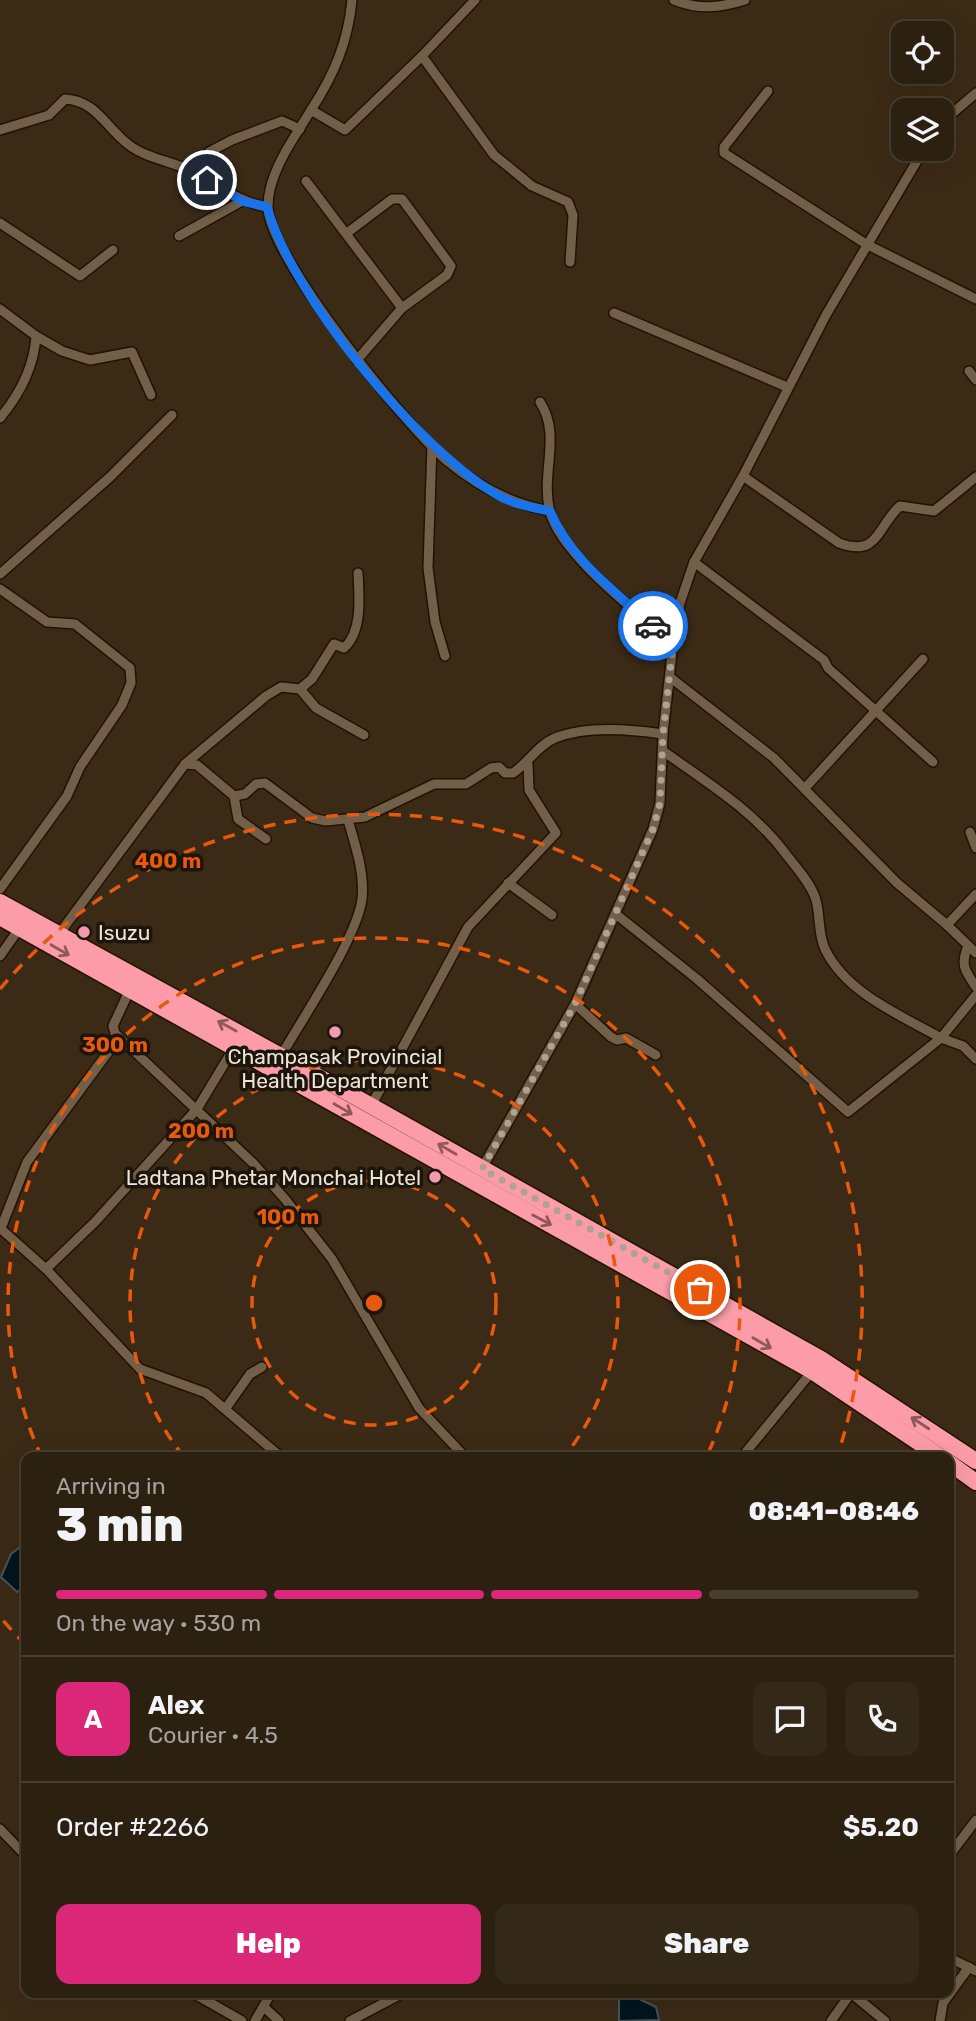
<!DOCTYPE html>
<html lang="en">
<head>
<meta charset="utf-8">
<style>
  body { margin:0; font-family:Rubik,sans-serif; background:#342819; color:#f1f3f6; height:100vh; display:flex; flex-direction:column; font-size:26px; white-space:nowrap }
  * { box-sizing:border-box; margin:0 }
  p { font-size:23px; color:#a6a39f }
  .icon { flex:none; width:38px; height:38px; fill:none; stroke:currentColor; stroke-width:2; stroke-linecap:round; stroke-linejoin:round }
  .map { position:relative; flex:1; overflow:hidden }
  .sheet { position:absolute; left:21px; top:1452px; width:933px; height:546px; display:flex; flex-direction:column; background:#2c2010; border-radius:14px; box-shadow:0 7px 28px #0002,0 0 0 2px #483e30 }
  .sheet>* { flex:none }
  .controls { position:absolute; left:891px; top:21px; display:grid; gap:14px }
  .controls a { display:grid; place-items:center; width:63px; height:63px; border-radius:14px; background:#2c2010; box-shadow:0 7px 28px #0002,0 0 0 2px #483e30; font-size:35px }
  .pin { position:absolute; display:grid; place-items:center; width:60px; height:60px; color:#fff; margin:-30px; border:4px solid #fff; border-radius:50%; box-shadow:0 2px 7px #0007 }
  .courier { position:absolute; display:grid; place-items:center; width:70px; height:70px; margin:-35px; border:5px solid #1a73e8; border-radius:50%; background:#fff; color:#222; box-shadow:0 2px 9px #0007 }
  .summary em { font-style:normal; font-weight:800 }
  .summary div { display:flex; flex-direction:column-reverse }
  .summary { display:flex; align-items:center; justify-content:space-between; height:119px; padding:0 35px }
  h1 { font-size:46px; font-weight:800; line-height:52px }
  .bar { display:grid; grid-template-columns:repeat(4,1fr); gap:10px 7px; align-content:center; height:84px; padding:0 35px }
  .bar i { height:9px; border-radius:5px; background:#483e30 }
  .bar .current { background:#db2777 }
  .bar p { grid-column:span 4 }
  .line { display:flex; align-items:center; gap:18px; padding:0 35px; border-top:2px solid #483e30 }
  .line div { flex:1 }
  .round { display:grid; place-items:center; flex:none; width:74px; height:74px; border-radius:14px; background:#342819 }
  .button { display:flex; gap:14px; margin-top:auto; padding:14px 35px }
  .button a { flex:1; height:80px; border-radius:14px; background:#db2777; color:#fff; font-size:28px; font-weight:800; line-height:80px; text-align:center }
  .button a+a { background:#342819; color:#f1f3f6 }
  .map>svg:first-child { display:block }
  .water { fill:#00151e; stroke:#475356; stroke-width:2 }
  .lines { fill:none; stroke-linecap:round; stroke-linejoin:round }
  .street-casing { stroke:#221201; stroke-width:12 }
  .highway-casing { stroke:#221201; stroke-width:19 }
  .street { stroke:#725f49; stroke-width:9 }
  .highway { stroke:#fb9ca8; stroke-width:16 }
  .oneway { stroke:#8c585a }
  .done { stroke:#afa293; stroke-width:7; stroke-dasharray:0 12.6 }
  .route { stroke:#1a73e8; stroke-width:9 }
  .ring { fill:none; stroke:#e8590c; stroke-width:3.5; stroke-dasharray:12 9 }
  .poi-dot { fill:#f29aaf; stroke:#1c150c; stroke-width:2.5 }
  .labels { text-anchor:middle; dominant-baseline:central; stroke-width:7; stroke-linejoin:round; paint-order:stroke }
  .poi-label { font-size:21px; fill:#eee3d7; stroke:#1c150c; text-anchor:start }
  .centre { fill:#e8590c; stroke:#1c150c; stroke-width:3.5 }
  .ring-label { font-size:21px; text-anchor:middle; font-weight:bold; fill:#e8590c; stroke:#1c150c; stroke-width:7; stroke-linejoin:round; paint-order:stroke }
</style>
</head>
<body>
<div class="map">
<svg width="976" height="2021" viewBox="0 0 976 2021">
  <rect width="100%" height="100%" fill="#3b2a16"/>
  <g class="water">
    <path d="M 19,1548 L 26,1552 L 26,1585 L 17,1592 L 1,1577 L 11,1554 Z"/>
    <path d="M 619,1993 L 627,1993 L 656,2007 L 659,2020 L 619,2021 Z"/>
  </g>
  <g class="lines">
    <g class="street-casing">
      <g id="street">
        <path d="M 475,0 L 422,56 L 345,130 L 311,110 C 295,137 268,172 268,206 C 267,255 406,426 446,460 C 477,486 511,504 550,511"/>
        <path d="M 674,0 C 698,10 720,8 745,0"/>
        <path d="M 422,56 L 494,155 L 532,186 L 568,202 L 573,215 L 570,262"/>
        <path d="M 768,91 L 724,147 L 724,153 L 866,244 L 976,299"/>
        <path d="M 311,110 C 334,75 348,42 352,0"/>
        <path d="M 942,122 L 976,93"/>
        <path d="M 0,130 L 49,115 L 65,99 C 97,101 105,127 129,145 C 146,158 170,161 189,170 C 215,183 238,202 267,207"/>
        <path d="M 209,152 L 232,140 L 282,121 L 300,129"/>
        <path d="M 306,181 L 402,308"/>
        <path d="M 0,223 L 80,276 L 113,250"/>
        <path d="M 347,233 L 392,199 L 402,199 L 451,266 L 447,275 L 402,308 L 357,360"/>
        <path d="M 179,236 L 242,201"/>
        <path d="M 0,309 L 36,336 C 34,368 20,394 0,418"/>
        <path d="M 614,313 L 787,387"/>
        <path d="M 36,336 L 62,351 L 90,360 L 132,352 L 151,395"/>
        <path d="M 969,371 L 976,380"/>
        <path d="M 540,402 C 562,436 540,473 550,512 C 562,556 639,613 673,644"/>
        <path d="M 432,445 L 428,568 L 435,622 L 445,656"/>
        <path d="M 743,476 L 839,543 C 879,558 877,526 900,506 L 934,511 L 976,477"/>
        <path d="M 694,562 L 824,660 L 828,668 L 933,762"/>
        <path d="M 0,574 L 110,477 L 172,415"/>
        <path d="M 0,589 L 47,622 L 75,624 L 130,668 L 131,683 L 122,705 L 80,767 L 67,796 L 0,889"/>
        <path d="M 671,678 L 774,758 L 897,883 L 947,925 L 976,894"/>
        <path d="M 300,689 L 316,708 L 364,735"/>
        <path d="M 663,751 C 705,781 754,811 785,853 C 795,866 809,881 815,897 C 821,913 817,932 825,949 C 846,993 900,1015 941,1038 L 976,995"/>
        <path d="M 185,764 L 197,765 L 234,796 L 245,794 L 256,784 L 265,783 L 312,818 L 326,821 L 365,817 L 434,784 L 466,784 L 491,768 L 499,767 L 505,773 L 513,773 C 528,763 538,745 555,738 C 587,725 630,729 663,734"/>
        <path d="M 806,787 L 923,659"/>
        <path d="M 234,796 L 238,819 L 266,839"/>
        <path d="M 970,832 L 976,848"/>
        <path d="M 508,883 L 552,915"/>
        <path d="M 617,915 L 697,979 L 848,1112 L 941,1038 L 963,1046 L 976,1059"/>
        <path d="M 947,925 L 976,953"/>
        <path d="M 59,934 L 185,764 L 266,696 L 281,687 L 300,689 L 312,679 L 334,644 L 344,648 C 363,631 359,596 358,573"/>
        <path d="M 968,946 C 960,965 965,971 976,987"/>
        <path d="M 0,956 L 21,926"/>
        <path d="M 575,1004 L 611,1037 L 617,1040 L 626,1038 L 656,1055"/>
        <path d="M 118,1036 L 253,1163 L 285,1199 L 332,1259 L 419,1408 L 466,1458"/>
        <path d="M 281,1056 C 302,1019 357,938 362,899 C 365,872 355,845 348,820"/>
        <path d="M 371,1106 L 468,927 L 556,833 L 529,790 L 528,764"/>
        <path d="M 481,1170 L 575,1004 L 653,829 L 660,803 L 663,734 L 673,644 L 680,603 L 694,562 L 743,476 L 826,315 L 924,149"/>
        <path d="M 0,1228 L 46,1269 L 140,1369 L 206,1393 L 282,1458"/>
        <path d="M 1,1228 L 27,1162 L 117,1040 L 113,1026 L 131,987"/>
        <path d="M 46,1269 L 95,1222 L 197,1109 L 235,1046"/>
        <path d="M 226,1408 L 250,1374 L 262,1367"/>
        <path d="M 741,1458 L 814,1369"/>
        <path d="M 0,1829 L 26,1856"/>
        <path d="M 948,1857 L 976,1820"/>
        <path d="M 948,1957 L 976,1971"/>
        <path d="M 193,1993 L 242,2021"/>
        <path d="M 851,1993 L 885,2021"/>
        <path d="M 264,2007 L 279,2021"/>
        <path d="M 255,2021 L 271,1993"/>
        <path d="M 350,2021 L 403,1993"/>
        <path d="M 831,2021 L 851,1993"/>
        <path d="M 940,2021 L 943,2003 L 969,1967"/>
      </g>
    </g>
    <g class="highway-casing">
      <g id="highway">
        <path d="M 0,902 L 350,1094 L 821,1359 L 976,1461"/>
        <path d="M 0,917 L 812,1371 L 942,1458"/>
        <path d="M 948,1462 L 976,1482"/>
      </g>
    </g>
    <use href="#street" class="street"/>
    <use href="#highway" class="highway"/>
  </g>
  <defs><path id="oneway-shaft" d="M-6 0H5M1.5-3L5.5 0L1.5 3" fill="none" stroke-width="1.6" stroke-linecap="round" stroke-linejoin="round" transform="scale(1.75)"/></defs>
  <g class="oneway">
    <use href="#oneway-shaft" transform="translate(60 950) rotate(30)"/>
    <use href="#oneway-shaft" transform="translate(227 1026) rotate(-151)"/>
    <use href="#oneway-shaft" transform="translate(343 1109) rotate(30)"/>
    <use href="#oneway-shaft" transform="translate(447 1149) rotate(-150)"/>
    <use href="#oneway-shaft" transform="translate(542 1220) rotate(28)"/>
    <use href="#oneway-shaft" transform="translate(762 1343) rotate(30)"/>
    <use href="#oneway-shaft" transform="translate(920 1423) rotate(-147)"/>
  </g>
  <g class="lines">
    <path class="done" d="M 653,626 L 673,644 L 663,734 L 660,803 L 653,829 L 575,1004 L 482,1169 L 700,1290"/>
    <path class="route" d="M 207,180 L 242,201 L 267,207 C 292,296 416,446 494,493 C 511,504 530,507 550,511 C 570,559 615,591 653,626"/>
  </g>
  <g class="ring">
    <circle cx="374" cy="1303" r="122"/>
    <path d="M184 1457A244 244 0 1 1 564 1457"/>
    <path d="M42 1458A366 366 0 1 1 706 1458"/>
    <path d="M26 1645A488 488 0 0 1 0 1617M0 989A488 488 0 0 1 838 1454"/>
  </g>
  <g class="poi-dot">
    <circle cx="84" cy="932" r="7"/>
    <circle cx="335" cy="1032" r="7"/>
    <circle cx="435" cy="1177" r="7"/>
  </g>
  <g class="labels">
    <g class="poi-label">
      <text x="98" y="932">Isuzu</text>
      <text x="335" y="1056" text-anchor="middle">Champasak Provincial<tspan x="335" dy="24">Health Department</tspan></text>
      <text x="421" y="1177" text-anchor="end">Ladtana Phetar Monchai Hotel</text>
    </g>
  </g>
  <circle cx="374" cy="1303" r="10" class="centre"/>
  <g class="ring-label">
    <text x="168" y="868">400 m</text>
    <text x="115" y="1052">300 m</text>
    <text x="201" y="1138">200 m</text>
    <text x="288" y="1224">100 m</text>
  </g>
</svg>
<div class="controls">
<a><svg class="icon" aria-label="locate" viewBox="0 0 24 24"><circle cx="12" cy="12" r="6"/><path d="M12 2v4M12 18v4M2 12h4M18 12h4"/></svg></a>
<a><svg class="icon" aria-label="layers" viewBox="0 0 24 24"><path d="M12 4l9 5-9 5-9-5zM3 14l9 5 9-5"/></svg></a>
</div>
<div class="pin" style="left:700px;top:1290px;background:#ea580c"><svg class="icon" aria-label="bag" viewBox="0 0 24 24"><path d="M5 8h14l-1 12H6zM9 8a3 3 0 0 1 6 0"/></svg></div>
<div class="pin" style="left:207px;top:180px;background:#1f2937"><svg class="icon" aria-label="home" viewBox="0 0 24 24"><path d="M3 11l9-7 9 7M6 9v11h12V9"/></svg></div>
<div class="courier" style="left:653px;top:626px"><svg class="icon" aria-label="car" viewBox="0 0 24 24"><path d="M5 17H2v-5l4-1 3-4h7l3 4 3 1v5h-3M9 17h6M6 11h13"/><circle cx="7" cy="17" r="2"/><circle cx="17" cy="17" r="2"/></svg></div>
<section class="sheet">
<div class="summary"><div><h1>3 min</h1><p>Arriving in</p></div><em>08:41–08:46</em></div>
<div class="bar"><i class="current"></i><i class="current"></i><i class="current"></i><i></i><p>On the way · 530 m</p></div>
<div class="line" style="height:126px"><b class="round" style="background:#db2777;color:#fff">A</b><div><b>Alex</b><p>Courier · 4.5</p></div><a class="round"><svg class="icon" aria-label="chat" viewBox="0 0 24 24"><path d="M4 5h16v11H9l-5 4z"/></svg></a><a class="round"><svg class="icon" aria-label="phone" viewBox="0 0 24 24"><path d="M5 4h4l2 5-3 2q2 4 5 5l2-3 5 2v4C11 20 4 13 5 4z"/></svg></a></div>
<div class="line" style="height:91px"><div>Order #2266</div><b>$5.20</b></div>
<div class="button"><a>Help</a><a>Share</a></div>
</section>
</div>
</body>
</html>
